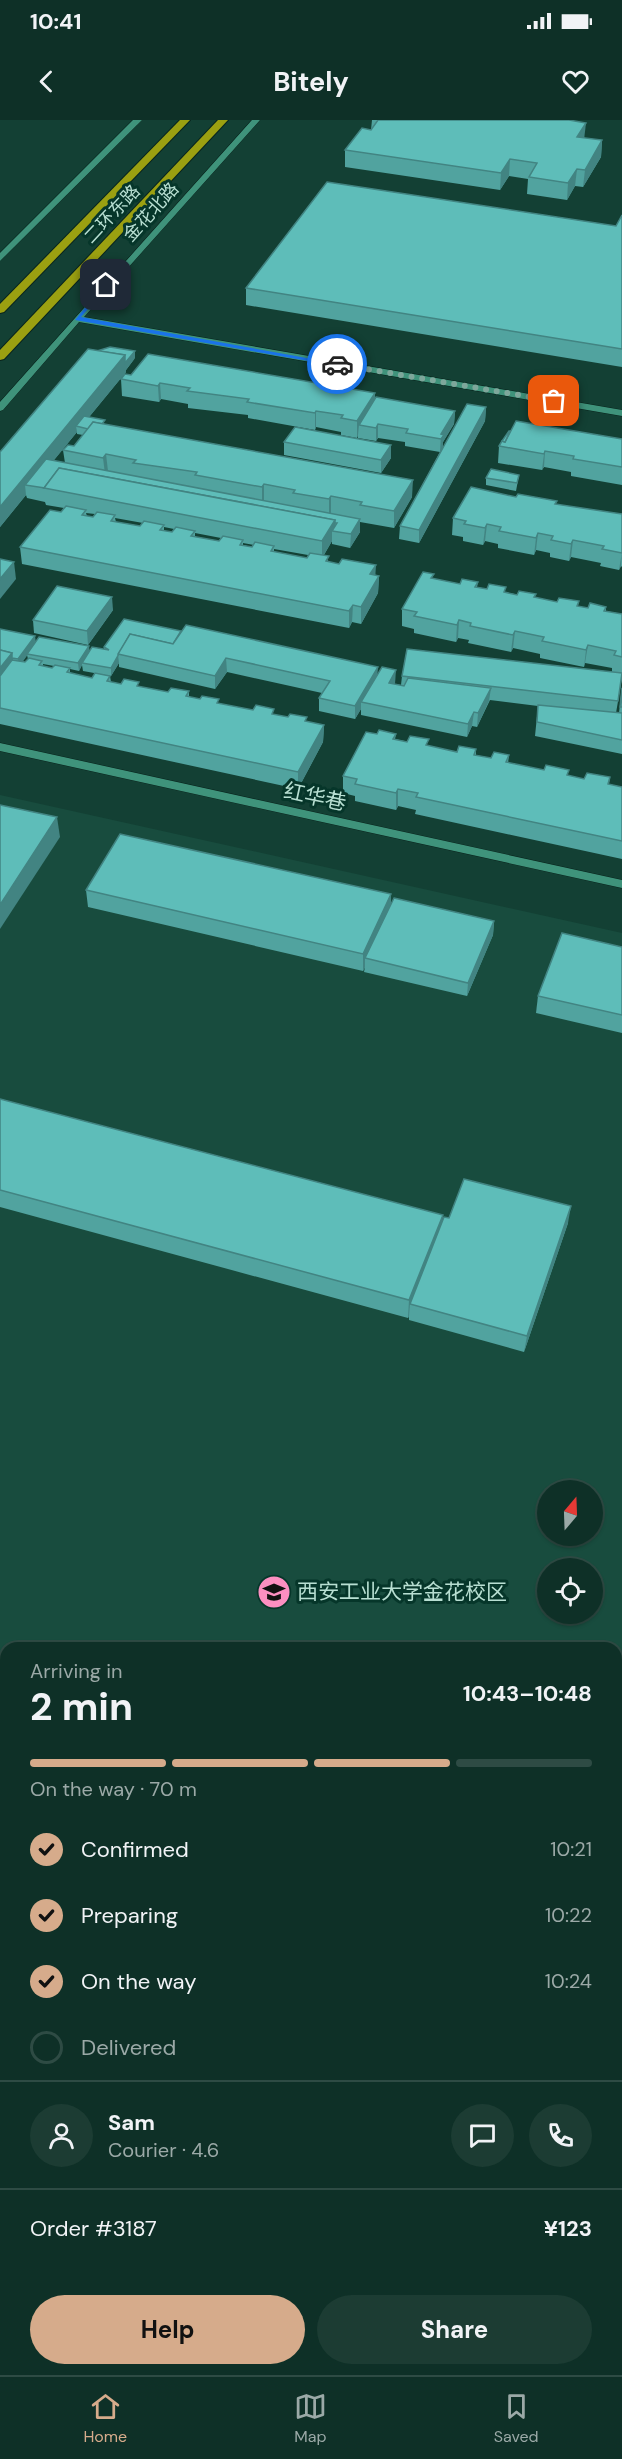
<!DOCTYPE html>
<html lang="en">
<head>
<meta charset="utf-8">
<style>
  body { margin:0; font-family:"DM Sans","Noto Sans SC",sans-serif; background:#1c3c33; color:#f1f3f6; height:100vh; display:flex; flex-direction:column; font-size:22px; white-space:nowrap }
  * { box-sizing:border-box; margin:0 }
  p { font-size:20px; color:#9ba9a7 }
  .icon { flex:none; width:33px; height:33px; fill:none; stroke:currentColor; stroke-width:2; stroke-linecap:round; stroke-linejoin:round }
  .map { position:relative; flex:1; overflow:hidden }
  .sheet { position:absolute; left:0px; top:1522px; width:622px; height:734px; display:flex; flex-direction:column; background:#0e3027; border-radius:18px 18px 0 0; box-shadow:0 2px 4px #0004,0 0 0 2px #2e4b44 }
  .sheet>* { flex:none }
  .needle { width:39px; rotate:19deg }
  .tools { position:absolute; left:537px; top:1360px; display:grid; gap:12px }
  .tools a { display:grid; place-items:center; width:66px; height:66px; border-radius:50%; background:#0e3027; box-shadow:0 2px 4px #0004,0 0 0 2px #2e4b44; font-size:30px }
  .pin { position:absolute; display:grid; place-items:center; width:51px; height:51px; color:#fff; margin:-26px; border-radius:12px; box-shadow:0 3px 9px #0006 }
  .courier { position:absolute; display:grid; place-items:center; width:60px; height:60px; margin:-30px; border:4px solid #1a73e8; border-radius:50%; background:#fff; color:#222; box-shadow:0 2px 8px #0007 }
  .summary em { font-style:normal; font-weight:700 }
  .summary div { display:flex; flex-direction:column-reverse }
  .summary { display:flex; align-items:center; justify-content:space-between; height:102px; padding:0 30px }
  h1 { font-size:39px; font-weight:700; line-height:45px }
  .bar { display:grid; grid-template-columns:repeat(4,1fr); gap:9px 6px; align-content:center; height:72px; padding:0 30px }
  .bar i { height:8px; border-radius:4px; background:#2e4b44 }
  .bar .selected { background:#d6ab8b }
  .bar p { grid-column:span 4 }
  .line { display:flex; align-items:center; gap:15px; padding:0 30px; border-top:2px solid #2e4b44 }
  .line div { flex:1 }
  .round { display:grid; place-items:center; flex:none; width:63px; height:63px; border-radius:32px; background:#1c3c33 }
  ol { padding:0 30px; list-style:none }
  li { display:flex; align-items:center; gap:18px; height:66px }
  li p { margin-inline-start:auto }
  li .icon { padding:6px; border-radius:50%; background:#d6ab8b; color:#111; stroke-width:4 }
  li:last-child { color:#9ba9a7 }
  li i { width:33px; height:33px; border:3px solid #2e4b44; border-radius:50% }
  .button { display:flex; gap:12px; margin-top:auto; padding:12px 30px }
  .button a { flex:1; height:69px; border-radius:36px; background:#d6ab8b; color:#111; font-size:24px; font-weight:700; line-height:69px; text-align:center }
  .button a+a { background:#1c3c33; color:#f1f3f6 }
  .status { display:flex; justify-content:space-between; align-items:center; height:42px; padding:0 30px; background:#0e3027; direction:ltr }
  .status svg { height:16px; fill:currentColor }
  header { display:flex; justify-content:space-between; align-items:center; height:78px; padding:0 30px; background:#0e3027; font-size:27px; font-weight:700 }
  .tabs { display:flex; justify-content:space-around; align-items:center; height:84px; border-top:2px solid #2e4b44; background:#0e3027; font-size:16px; color:#9ba9a7 }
  .tabs a { display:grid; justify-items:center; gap:3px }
  .tabs .selected { color:#d6ab8b }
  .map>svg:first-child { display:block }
  .built { fill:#184c3e; fill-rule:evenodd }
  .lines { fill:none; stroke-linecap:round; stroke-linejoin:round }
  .street-casing { stroke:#09241d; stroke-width:1 }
  .secondary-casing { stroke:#09241d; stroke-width:1 }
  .highway-casing { stroke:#09241d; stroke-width:2 }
  .street { fill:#3f937b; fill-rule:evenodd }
  .secondary { fill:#3f937b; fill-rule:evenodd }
  .highway { fill:#9ba011; fill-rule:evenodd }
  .wall { fill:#51a39f; fill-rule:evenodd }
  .shaded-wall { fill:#428482 }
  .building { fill:#5ebdb9; stroke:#428482; stroke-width:1.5 }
  .route { fill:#1a73e8 }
  .done { stroke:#7ea79b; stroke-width:6; stroke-dasharray:0 10.8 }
  .labels { text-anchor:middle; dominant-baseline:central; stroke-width:6; stroke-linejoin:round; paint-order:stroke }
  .far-street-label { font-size:18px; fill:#b8dfd2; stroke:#06362a }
  .street-label { font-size:21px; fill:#b8dfd2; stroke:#06362a }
  .poi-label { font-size:21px; fill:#b8dfd2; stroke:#06362a; text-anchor:start }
</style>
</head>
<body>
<div class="status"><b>10:41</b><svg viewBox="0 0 49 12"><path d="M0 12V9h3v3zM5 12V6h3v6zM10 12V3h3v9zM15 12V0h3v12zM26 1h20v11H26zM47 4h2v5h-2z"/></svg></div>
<header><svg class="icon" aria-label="back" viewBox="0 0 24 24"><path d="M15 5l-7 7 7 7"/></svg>Bitely<svg class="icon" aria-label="heart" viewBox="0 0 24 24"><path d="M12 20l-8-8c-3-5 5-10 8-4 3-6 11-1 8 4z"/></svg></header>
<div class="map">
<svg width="622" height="2255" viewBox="0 0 622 2255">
  <rect width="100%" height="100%" fill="#134034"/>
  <path class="built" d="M 0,675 L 622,813 L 622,2255 L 0,2255 ZM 548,1371 L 592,1371 L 592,1416 L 548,1416 ZM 548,1449 L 592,1449 L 592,1494 L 548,1494 ZM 6,1528 L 616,1528 L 616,2250 L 6,2250 Z"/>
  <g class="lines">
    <g class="street-casing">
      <path id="street" d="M 0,623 L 622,760 L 622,768 L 0,631 Z"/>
    </g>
    <g class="secondary-casing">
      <g id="secondary">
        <path d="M 133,0 L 142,0 L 0,141 L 0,133 Z"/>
        <path d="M 252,0 L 260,0 L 84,197 L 622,290 L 622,296 L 79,202 L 3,290 L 0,291 L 0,282 Z"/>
      </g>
    </g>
    <g class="highway-casing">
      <g id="highway">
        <path d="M 180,0 L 190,0 L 4,192 L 0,193 L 0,184 Z"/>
        <path d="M 218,0 L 228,0 L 4,239 L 0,240 L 0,230 Z"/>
      </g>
    </g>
    <use href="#street" class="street"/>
    <use href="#secondary" class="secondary"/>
    <use href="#highway" class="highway"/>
  </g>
  <g class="wall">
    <path d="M 372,0 L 570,0 L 584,18 L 602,20 L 601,37 L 583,67 L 575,66 L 567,80 L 527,74 L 528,59 L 509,56 L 500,70 L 345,47 L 345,30 L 371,10 Z"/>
    <path d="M 622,95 L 622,247 L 246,185 L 246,168 L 616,106 Z"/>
    <path d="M 135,238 L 126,250 L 126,252 L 89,297 L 105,304 L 412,377 L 394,408 L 360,402 L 360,412 L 350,428 L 332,424 L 332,421 L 324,435 L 329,442 L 379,456 L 378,473 L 361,504 L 352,502 L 349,508 L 22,444 L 20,427 L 61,392 L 64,388 L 46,385 L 45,382 L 27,378 L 26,375 L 0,407 L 0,332 ZM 77,312 L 77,314 L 83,315 L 74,326 L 63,330 L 65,343 L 53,341 ZM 86,393 L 95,394 L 93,397 L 87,396 ZM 115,398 L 143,403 L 140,406 L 116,402 ZM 164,407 L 174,409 L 172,412 L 164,411 ZM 195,413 L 221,418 L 219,421 L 195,417 ZM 243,423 L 254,425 L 252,427 L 243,425 ZM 274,429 L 308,435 L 307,438 L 274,432 Z"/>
    <path d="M 131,255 L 375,273 L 375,279 L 455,291 L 454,304 L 443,322 L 443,328 L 486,287 L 485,301 L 419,423 L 399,419 L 400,406 L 440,332 L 405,326 L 405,322 L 378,318 L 376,321 L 358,318 L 358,315 L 357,318 L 341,315 L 341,312 L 316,307 L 315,310 L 248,298 L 248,295 L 188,288 L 188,284 L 161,279 L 159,282 L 122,276 L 121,259 Z"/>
    <path d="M 622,319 L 622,365 L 571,356 L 571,352 L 544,347 L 542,350 L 498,343 L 499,326 Z"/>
    <path d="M 284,322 L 391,338 L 381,353 L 284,335 Z"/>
    <path d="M 519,355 L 516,371 L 486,365 L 486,358 Z"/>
    <path d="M 516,377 L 557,385 L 622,394 L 622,447 L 621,446 L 619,450 L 600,446 L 601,443 L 571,437 L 569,441 L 550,437 L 550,433 L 536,430 L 534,435 L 498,428 L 498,424 L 485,421 L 483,425 L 463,421 L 463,417 L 452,415 L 453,398 Z"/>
    <path d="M 434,459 L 460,464 L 478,462 L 477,467 L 557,482 L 579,481 L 578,486 L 588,488 L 606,487 L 606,491 L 622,494 L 622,558 L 616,593 L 619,593 L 622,566 L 622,634 L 535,616 L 538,586 L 490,580 L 477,607 L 472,606 L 467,617 L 361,595 L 361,589 L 355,599 L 319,591 L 319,578 L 322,573 L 227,552 L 215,569 L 119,547 L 119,543 L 111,556 L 83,551 L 82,545 L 79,551 L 70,549 L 70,553 L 92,558 L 110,556 L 111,562 L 168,572 L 189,571 L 189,577 L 324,605 L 323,622 L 298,669 L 0,604 L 0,509 L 36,521 L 89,526 L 89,531 L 104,529 L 104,527 L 124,499 L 378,555 L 395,564 L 401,565 L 402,556 L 612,552 L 612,548 L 585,543 L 584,547 L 540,538 L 540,534 L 513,528 L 511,532 L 468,523 L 469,520 L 458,518 L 456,522 L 414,513 L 414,509 L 402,506 L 402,489 ZM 27,535 L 28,539 L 25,542 L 22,542 ZM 43,544 L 54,546 L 52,548 L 43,546 Z"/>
    <path d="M 113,490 L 88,525 L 34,513 L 33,500 Z"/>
    <path d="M 377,614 L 396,614 L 395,619 L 457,632 L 476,629 L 476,635 L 491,638 L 509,635 L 508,643 L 584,659 L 610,657 L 609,664 L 622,667 L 622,739 L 415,694 L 416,690 L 398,686 L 396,690 L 355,681 L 355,676 L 343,673 L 343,656 Z"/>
    <path d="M 86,770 L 391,784 L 494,801 L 493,815 L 467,876 L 364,852 L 365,847 L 363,851 L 88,787 Z"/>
    <path d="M 622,827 L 622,913 L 536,893 L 538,876 Z"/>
    <path d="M 0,979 L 443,1101 L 449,1098 L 568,1103 L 524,1232 L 409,1200 L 409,1196 L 408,1198 L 0,1087 Z"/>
    <path d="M 0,1992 L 6,1994 L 6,2193 L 0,2190 Z"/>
  </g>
  <g class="shaded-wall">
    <path d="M 586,3 L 584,20 L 577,17 Z"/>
    <path d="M 602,20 L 601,37 L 583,67 L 585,50 Z"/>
    <path d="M 510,39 L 509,56 L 500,70 L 501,53 Z"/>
    <path d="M 577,49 L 575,66 L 567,80 L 568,63 Z"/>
    <path d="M 135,231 L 135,238 L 126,250 L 126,252 L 81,307 L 76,306 L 77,312 L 33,366 L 25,365 L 26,375 L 0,407 L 0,387 L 125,235 Z"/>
    <path d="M 160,263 L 161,279 L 159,282 L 158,266 Z"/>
    <path d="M 375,273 L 375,290 L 359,305 L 358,315 L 357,318 L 357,301 Z"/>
    <path d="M 486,287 L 485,301 L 419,423 L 419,410 Z"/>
    <path d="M 316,291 L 316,307 L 315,310 L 315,293 Z"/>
    <path d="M 455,291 L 454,304 L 443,322 L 443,328 L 440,332 L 441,314 Z"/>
    <path d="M 378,304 L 378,318 L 376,321 L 376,308 Z"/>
    <path d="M 391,325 L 391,338 L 381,353 L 381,340 Z"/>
    <path d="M 545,331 L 544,347 L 542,350 L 544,334 Z"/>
    <path d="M 106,334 L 108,351 L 105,354 L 103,338 Z"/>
    <path d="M 413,360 L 412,377 L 394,408 L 394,391 Z"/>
    <path d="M 264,364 L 264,381 L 262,384 L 262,367 Z"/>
    <path d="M 331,376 L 331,393 L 329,396 L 329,379 Z"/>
    <path d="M 360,399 L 360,412 L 350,428 L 351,414 Z"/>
    <path d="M 335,400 L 335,411 L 332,411 L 332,421 L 322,438 L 322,421 Z"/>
    <path d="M 487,404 L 485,421 L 483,425 L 485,408 Z"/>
    <path d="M 538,413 L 536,430 L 534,435 L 536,418 Z"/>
    <path d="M 573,420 L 571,437 L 569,441 L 571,424 Z"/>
    <path d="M 622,432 L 621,446 L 619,450 Z"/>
    <path d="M 14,442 L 16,459 L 0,479 L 0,459 Z"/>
    <path d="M 376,445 L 375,462 L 370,454 Z"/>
    <path d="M 379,456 L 378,473 L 361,504 L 361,487 Z"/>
    <path d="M 112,477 L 113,490 L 88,525 L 87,511 Z"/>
    <path d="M 353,485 L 352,502 L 349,508 L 349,491 Z"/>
    <path d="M 459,500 L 458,518 L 456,522 L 457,505 Z"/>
    <path d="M 515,511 L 513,528 L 511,532 L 513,515 Z"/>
    <path d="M 35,516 L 36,523 L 19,547 L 18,539 Z"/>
    <path d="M 588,525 L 585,543 L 584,547 L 586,530 Z"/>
    <path d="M 89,526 L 90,534 L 82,543 L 82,545 L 79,551 L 78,543 Z"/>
    <path d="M 12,533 L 14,546 L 0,565 L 0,548 Z"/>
    <path d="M 118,535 L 119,543 L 111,556 L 111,548 Z"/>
    <path d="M 226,538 L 227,552 L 215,569 L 215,556 Z"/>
    <path d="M 378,547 L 377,560 L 361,582 L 361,589 L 355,599 L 355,586 Z"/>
    <path d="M 396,550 L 395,564 L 389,563 Z"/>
    <path d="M 491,568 L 489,581 L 477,607 L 478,593 Z"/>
    <path d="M 474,592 L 472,606 L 467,617 L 468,604 Z"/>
    <path d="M 324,605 L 323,622 L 298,669 L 298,652 Z"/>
    <path d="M 398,669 L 398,686 L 396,690 L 396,673 Z"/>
    <path d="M 57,697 L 60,717 L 0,809 L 0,785 Z"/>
    <path d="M 391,774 L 391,792 L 365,838 L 365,847 L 363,851 L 363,834 Z"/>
    <path d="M 494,801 L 493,815 L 467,876 L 468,863 Z"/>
    <path d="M 571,1086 L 568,1103 L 524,1232 L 527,1216 Z"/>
    <path d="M 443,1095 L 442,1113 L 410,1184 L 409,1196 L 408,1198 L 409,1180 Z"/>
  </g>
  <g class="building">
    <path d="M 378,0 L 569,0 L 586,3 L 577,17 L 602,20 L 585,50 L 577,49 L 568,63 L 529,57 L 537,43 L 510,39 L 501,53 L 345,30 L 362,8 L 371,10 Z"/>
    <path d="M 327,62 L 616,106 L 622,95 L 622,229 L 246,168 Z"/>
    <path d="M 110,227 L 135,231 L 125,243 L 125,235 L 97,231 Z"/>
    <path d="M 88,229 L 125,235 L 0,387 L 0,332 Z"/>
    <path d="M 148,234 L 375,273 L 357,301 L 341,298 L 343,295 L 316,291 L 315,293 L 247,282 L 249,279 L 187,271 L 190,268 L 160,263 L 158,266 L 121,259 L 125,254 L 131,255 Z"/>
    <path d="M 376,277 L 455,291 L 441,314 L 444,315 L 441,319 L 406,313 L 408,309 L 378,304 L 376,308 L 359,305 Z"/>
    <path d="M 467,284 L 486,287 L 419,410 L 400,406 Z"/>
    <path d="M 84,296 L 105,300 L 102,304 L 93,302 L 88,309 L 76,306 Z"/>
    <path d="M 516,301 L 622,319 L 622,347 L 573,339 L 574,336 L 545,331 L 544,334 L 499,326 L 502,321 L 505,322 Z"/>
    <path d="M 93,302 L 413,360 L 394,391 L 360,385 L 362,382 L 331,376 L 329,379 L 293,373 L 295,370 L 264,364 L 262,367 L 195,355 L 197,352 L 133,343 L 136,340 L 106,334 L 103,338 L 63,330 L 68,325 L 74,326 Z"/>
    <path d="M 295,307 L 391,325 L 381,340 L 284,322 Z"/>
    <path d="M 509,311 L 510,311 L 505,322 L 502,321 Z"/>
    <path d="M 46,339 L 360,399 L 351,414 L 332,411 L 337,403 L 335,403 L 335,400 L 59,348 L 44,368 L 45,368 L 25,365 Z"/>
    <path d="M 59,348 L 335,400 L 322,421 L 44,368 Z"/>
    <path d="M 491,349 L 519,355 L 517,363 L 486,358 Z"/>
    <path d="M 471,367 L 516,377 L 518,374 L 557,381 L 555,384 L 622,394 L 622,433 L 602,429 L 604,426 L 573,420 L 571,424 L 551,420 L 553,416 L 538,413 L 536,418 L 499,411 L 501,407 L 487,404 L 485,408 L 464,404 L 466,401 L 453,398 Z"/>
    <path d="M 66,386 L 86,390 L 82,395 L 93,397 L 97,392 L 115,395 L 111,401 L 140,406 L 144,401 L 164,405 L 160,410 L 172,412 L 176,407 L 195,411 L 191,416 L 219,421 L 223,416 L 243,420 L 240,425 L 252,427 L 255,422 L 274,426 L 271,431 L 307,438 L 310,433 L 329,436 L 326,441 L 339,444 L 342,439 L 376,445 L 370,454 L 379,456 L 361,487 L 353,485 L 349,491 L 20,427 L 50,390 L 61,392 Z"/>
    <path d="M 0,439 L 14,442 L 0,459 Z"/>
    <path d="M 423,452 L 434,454 L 431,458 L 460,464 L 462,459 L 478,462 L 475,467 L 487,469 L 489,464 L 506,467 L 504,472 L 517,475 L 519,471 L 536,474 L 534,477 L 557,482 L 559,478 L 579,481 L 577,486 L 588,488 L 590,483 L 606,487 L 604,491 L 622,494 L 622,537 L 614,535 L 616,531 L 588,525 L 586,530 L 542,521 L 544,517 L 515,511 L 513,515 L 470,506 L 471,503 L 459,500 L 457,505 L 414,496 L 417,492 L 402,489 Z"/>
    <path d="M 57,466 L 112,477 L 87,511 L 33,500 Z"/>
    <path d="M 124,499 L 181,511 L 173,524 L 130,514 L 111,548 L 82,543 L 92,527 L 109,530 L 104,527 Z"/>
    <path d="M 186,505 L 378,547 L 355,586 L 319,578 L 330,561 L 226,538 L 215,556 L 118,534 L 130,514 L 173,524 Z"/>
    <path d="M 0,509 L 35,516 L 18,539 L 12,538 L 12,533 L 0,530 Z"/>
    <path d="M 39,517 L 89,526 L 78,543 L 27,534 Z"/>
    <path d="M 407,529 L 622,553 L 618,581 L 402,556 Z"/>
    <path d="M 0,530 L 12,533 L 0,548 Z"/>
    <path d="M 29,538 L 42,541 L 39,545 L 52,548 L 55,545 L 70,548 L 67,552 L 92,558 L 95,553 L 110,556 L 107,561 L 121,564 L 124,559 L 139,562 L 137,566 L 168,572 L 171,568 L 189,571 L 186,576 L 200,579 L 202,576 L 219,579 L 217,583 L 253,590 L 256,585 L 274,589 L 272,594 L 288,597 L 290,594 L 307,597 L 305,601 L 324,605 L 298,652 L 0,588 L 0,556 L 12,540 L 25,542 Z"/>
    <path d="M 382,547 L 396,550 L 389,563 L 404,566 L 408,558 L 491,568 L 478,593 L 474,592 L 468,604 L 361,582 Z"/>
    <path d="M 622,568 L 622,587 L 620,587 Z"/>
    <path d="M 538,585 L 622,593 L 622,620 L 537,602 Z"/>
    <path d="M 379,610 L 396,614 L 393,619 L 407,622 L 410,616 L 429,619 L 426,625 L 457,632 L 459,626 L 476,629 L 474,635 L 491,638 L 494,632 L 509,635 L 506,642 L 544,650 L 546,645 L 569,650 L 567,655 L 584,659 L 587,653 L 610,657 L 608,664 L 622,667 L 622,721 L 416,677 L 418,673 L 398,669 L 396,673 L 355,664 L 357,659 L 343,656 L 366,612 L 377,614 Z"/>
    <path d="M 0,685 L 57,697 L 0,785 Z"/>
    <path d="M 120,714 L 391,774 L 363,834 L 86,770 Z"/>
    <path d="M 394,778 L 494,801 L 468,863 L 365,838 Z"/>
    <path d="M 562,813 L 622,827 L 622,895 L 538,876 Z"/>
    <path d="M 0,979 L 443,1095 L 409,1180 L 0,1070 Z"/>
    <path d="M 464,1059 L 571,1086 L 527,1216 L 410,1184 L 444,1097 L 449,1098 Z"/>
    <path d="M 0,1992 L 6,1994 L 6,2186 L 0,2183 Z"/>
    <path d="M 616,2226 L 622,2228 L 622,2255 L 344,2255 L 345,2250 L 616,2250 Z"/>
  </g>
  <path class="route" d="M 104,164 L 109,165 L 81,197 L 340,244 L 337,246 L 75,200 Z"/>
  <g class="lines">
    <path class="done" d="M 337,244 L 554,281"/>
  </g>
  <defs>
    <g id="university-disc" transform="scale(1.725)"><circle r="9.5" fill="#fc8fc1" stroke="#06362a"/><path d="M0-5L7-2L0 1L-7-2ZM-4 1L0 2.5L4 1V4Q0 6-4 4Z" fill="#111"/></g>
  </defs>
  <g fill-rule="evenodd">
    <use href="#university-disc" x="274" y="1472"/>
  </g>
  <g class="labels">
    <g class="far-street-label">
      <text transform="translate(151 92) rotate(-48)">金花北路</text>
      <text transform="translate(112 94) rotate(-47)">二环东路</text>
    </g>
    <g class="street-label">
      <text transform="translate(315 677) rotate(12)">红华巷</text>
    </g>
    <g class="poi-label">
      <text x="297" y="1472">西安工业大学金花校区</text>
    </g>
  </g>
</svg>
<div class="tools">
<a><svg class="needle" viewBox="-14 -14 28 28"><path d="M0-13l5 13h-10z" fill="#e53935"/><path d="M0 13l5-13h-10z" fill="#9ba9a7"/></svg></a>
<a><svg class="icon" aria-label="locate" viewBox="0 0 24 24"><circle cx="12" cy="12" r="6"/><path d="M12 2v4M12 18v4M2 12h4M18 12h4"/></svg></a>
</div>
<div class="pin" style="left:554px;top:281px;background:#ea580c"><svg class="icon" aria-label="bag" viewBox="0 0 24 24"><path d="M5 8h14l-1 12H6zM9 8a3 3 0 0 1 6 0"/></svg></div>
<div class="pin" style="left:106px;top:165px;background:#1f2937"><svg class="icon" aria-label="home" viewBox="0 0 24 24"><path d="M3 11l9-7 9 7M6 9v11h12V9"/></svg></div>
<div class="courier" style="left:337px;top:244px"><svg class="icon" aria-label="car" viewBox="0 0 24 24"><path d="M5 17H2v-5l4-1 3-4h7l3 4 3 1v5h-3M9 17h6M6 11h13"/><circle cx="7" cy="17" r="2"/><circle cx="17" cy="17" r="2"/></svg></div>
<section class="sheet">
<div class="summary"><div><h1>2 min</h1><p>Arriving in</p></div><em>10:43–10:48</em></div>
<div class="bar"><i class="selected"></i><i class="selected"></i><i class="selected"></i><i></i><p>On the way · 70 m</p></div>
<ol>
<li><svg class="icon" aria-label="check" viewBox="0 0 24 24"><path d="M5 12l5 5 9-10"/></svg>Confirmed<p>10:21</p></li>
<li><svg class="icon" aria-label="check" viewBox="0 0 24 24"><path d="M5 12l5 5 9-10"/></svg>Preparing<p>10:22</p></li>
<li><svg class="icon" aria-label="check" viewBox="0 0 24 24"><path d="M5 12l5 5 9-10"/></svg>On the way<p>10:24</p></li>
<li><i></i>Delivered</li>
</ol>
<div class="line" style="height:108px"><a class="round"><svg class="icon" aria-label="person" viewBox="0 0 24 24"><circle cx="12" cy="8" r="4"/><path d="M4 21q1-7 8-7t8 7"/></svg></a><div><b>Sam</b><p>Courier · 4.6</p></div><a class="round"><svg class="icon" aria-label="chat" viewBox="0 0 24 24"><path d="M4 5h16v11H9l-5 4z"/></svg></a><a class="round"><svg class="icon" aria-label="phone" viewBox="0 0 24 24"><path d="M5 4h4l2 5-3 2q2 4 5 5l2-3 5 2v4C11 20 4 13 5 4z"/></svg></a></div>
<div class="line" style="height:78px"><div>Order #3187</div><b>¥123</b></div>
<div class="button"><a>Help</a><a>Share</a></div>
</section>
</div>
<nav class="tabs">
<a class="selected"><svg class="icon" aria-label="home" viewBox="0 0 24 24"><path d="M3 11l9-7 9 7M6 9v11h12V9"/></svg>Home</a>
<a><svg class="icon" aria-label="map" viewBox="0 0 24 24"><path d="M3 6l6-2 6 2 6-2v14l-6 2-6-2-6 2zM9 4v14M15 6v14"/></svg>Map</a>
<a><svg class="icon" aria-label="saved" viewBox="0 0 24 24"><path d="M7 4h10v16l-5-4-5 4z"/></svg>Saved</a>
</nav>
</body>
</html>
